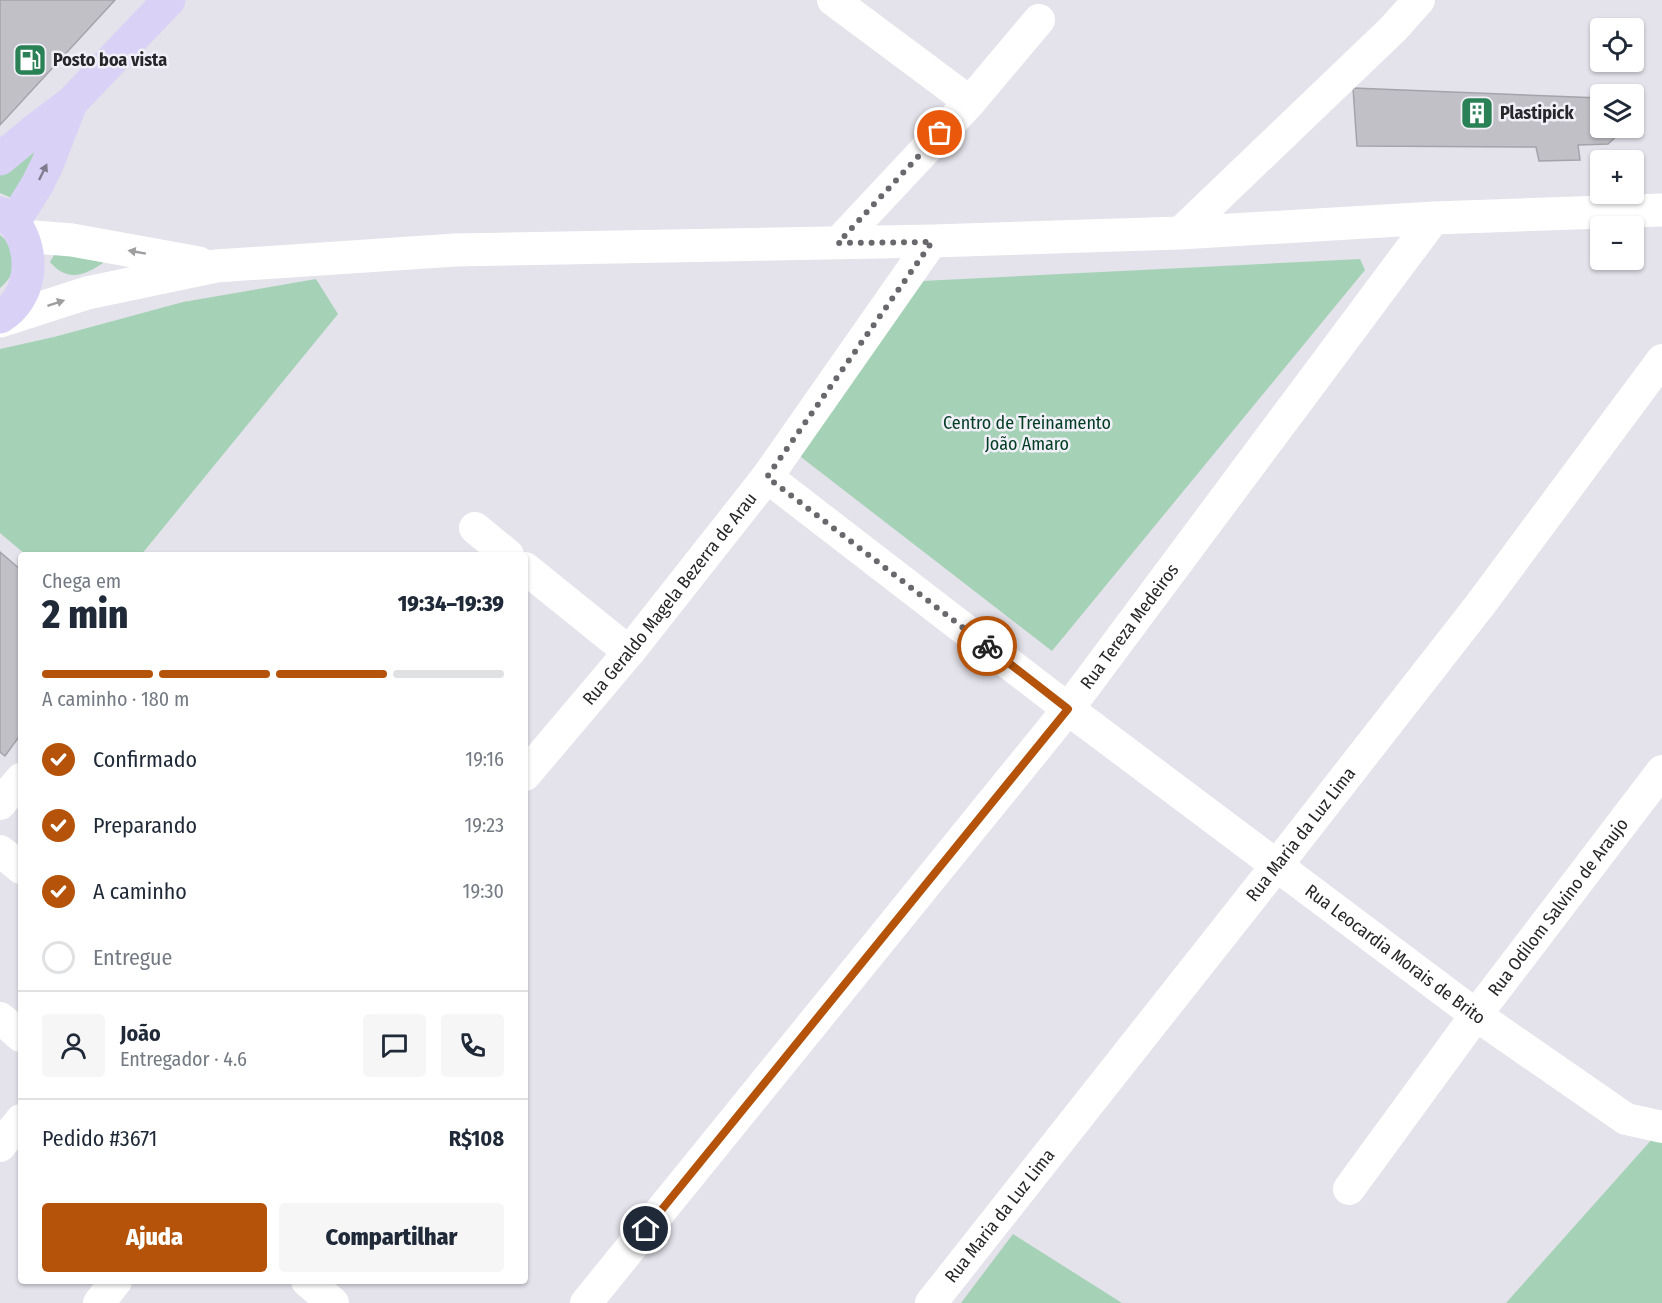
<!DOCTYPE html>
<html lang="pt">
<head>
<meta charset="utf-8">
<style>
  body { margin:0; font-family:"Fira Sans Condensed",sans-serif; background:#f6f6f7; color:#1f2937; height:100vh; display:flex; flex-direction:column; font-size:22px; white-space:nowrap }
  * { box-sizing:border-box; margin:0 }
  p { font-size:20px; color:#747a83 }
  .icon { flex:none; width:33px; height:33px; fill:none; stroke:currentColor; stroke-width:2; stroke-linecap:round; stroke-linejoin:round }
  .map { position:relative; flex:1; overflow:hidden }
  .sheet { position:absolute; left:18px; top:552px; width:510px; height:732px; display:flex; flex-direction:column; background:#fff; border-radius:6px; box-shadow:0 2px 4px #0004 }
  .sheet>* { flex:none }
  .tools { position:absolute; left:1590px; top:18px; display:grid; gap:12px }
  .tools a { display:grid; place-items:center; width:54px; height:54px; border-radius:6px; background:#fff; box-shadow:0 2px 4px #0004; font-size:30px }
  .pin { position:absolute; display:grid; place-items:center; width:51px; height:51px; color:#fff; margin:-26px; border:3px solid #fff; border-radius:50%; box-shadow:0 2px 6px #0007 }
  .courier { position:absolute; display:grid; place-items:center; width:60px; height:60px; margin:-30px; border:4px solid #b45309; border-radius:50%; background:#fff; color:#222; box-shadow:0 2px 8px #0007 }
  .summary em { font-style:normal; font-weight:800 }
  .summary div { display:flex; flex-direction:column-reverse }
  .summary { display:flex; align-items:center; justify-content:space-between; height:102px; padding:0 24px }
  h1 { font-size:39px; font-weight:800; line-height:45px }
  .bar { display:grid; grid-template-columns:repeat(4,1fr); gap:9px 6px; align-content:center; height:72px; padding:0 24px }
  .bar i { height:8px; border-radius:4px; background:#e0e1e3 }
  .bar .active { background:#b45309 }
  .bar p { grid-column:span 4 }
  .line { display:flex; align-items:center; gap:15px; padding:0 24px; border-top:2px solid #e0e1e3 }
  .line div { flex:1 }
  .round { display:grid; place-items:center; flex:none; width:63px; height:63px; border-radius:6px; background:#f6f6f7 }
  ol { padding:0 24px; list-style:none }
  li { display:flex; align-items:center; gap:18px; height:66px }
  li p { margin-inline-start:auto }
  li .icon { padding:6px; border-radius:50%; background:#b45309; color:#fff; stroke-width:4 }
  li:last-child { color:#747a83 }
  li i { width:33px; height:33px; border:3px solid #e0e1e3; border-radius:50% }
  .action { display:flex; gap:12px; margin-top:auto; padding:12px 24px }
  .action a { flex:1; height:69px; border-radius:6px; background:#b45309; color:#fff; font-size:24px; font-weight:800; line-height:69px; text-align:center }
  .action a+a { background:#f6f6f7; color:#1f2937 }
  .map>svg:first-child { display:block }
  .green { fill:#a5d2b6 }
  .building { fill:#c1c0c7; stroke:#a4a2aa; stroke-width:1.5 }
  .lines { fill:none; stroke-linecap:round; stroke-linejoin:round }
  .street { stroke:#fff; stroke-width:32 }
  .secondary { stroke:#fff; stroke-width:33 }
  .primary { stroke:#dad1f6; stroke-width:33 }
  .oneway { fill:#807c90 }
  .oneway2 { fill:#9e9d9f }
  .done { stroke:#69686d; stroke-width:6; stroke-dasharray:0 10.8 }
  .route { stroke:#b45309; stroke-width:8 }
  .labels { text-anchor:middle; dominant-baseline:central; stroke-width:5; stroke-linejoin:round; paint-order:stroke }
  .poi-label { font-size:18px; font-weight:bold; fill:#272629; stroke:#f1eff7; text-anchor:start }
  .park-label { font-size:18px; fill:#003d22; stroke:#f1eff7 }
  .street-label { font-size:18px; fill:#272629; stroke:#f1eff7 }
</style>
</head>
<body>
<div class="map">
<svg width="1662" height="1303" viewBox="0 0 1662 1303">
  <rect width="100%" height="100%" fill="#e4e2ea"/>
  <g class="green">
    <path d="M 44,142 L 21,202 L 0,193 L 0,171 Z"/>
    <path d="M 0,235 C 20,251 19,272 0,288 Z"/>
    <path d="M 57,250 L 100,253 L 103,263 C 84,276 67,282 50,262 Z"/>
    <path d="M 1360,259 L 1365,270 L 1052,651 L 788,447 L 922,281 Z"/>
    <path d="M 316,279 L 338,314 L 141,555 L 26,555 L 0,533 L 0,349 L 54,337 L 183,302 Z"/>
    <path d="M 1662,1128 L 1662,1303 L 1506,1303 Z"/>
    <path d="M 1013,1234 L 1122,1303 L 961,1303 Z"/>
  </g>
  <g class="building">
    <path d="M 0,0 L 115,0 L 0,125 Z"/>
    <path d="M 1353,88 L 1600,98 L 1600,128 L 1625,128 L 1608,144 L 1578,145 L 1580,160 L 1539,161 L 1536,147 L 1357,146 Z"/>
    <path d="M 0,552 L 21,570 L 21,734 L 5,756 L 0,752 Z"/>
  </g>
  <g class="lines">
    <g class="street">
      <path d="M 833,0 L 970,102"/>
      <path d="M 1180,233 L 1393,29 L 1419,0"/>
      <path d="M 838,243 L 970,102 L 1039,20"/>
      <path id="s1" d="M 767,477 L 1068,709 L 1476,1015 L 1626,1119 L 1662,1127"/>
      <path d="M 475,528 L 508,555"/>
      <path d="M 525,568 L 629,652"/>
      <path id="s2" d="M 525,775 L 629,652 L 767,477 L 932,241"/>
      <path d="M 0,804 L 21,779"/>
      <path d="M 0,851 L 21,868"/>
      <path d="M 0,1018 L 21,1036"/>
      <path d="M 0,1146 L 21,1120"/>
      <path id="s3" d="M 1349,1189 L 1476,1015 L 1662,771"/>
      <path d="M 307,1281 L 333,1303"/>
      <path d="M 99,1303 L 116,1281"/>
      <path id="s4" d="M 586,1303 L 1068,709 L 1434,218"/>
      <path id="s5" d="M 931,1303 L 1277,865 L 1480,605 L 1662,360"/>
    </g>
    <g class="secondary">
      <path d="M 22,236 L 72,240 L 199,263"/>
      <path d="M 0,321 L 87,293 L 216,266 L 455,250 L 932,241 L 1180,233 L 1434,218 L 1662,210"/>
    </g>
    <g class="primary">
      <path d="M 0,159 L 35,130 L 71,103 L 169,0"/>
      <path d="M 0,213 C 5,216 11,220 15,224 C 36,253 32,298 0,317"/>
      <path d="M 14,222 L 37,185 L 47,165 L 71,103"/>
    </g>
  </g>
  <defs><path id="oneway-solid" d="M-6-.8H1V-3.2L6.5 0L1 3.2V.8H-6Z" transform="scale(1.5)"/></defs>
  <use class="oneway" href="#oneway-solid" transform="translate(43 172) rotate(-64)"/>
  <g class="oneway2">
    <use href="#oneway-solid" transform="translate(137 252) rotate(-170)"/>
    <use href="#oneway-solid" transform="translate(56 303) rotate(-18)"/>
  </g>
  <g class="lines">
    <path class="done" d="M 940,133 L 838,243 L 932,242 L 767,477 L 987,646"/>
    <path class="route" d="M 646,1229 L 1068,709 L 987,646"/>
  </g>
  <defs>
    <g id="fuel-square" transform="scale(1.725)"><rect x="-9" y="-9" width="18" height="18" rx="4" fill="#2a8155" stroke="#f1eff7"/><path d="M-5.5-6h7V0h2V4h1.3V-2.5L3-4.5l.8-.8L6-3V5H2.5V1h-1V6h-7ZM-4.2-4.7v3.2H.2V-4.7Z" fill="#fff"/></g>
    <g id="building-square" transform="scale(1.725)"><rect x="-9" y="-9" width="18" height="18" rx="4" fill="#2a8155" stroke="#f1eff7"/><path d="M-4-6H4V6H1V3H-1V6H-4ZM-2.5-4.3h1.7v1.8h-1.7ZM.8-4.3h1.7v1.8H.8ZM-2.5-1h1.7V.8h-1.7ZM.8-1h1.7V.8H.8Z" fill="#fff"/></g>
  </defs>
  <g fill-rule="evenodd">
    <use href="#fuel-square" x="30" y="60"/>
    <use href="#building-square" x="1477" y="113"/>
  </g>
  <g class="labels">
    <g class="poi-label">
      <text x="53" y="60">Posto boa vista</text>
      <text x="1500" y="113">Plastipick</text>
    </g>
    <g class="park-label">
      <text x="1027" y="423">Centro de Treinamento<tspan x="1027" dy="21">João Amaro</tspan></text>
    </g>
    <g class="street-label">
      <text stroke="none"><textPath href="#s2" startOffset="228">Rua Geraldo Magela Bezerra de Arau</textPath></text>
      <text stroke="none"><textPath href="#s4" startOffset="868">Rua Tereza Medeiros</textPath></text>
      <text stroke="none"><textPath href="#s5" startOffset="597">Rua Maria da Luz Lima</textPath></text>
      <text stroke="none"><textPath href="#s3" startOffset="351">Rua Odilom Salvino de Araujo</textPath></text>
      <text stroke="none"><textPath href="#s1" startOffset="789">Rua Leocardia Morais de Brito</textPath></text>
      <text stroke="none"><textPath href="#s5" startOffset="111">Rua Maria da Luz Lima</textPath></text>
    </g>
  </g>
</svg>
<div class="tools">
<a><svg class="icon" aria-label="locate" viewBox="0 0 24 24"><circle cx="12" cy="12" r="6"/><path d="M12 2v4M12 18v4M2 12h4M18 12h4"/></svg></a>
<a><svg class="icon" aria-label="layers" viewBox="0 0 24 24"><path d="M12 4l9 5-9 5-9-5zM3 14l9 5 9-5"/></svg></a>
<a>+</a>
<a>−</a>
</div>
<div class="pin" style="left:940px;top:133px;background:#ea580c"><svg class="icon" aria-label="bag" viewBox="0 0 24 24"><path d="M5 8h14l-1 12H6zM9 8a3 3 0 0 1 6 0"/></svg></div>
<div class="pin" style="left:646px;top:1229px;background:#1f2937"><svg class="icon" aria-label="home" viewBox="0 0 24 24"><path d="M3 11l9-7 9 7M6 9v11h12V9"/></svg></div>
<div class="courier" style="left:987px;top:646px"><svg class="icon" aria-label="bike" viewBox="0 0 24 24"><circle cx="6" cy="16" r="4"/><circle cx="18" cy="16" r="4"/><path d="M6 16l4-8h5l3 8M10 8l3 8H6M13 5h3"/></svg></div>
<section class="sheet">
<div class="summary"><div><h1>2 min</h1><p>Chega em</p></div><em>19:34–19:39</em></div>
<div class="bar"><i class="active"></i><i class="active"></i><i class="active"></i><i></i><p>A caminho · 180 m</p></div>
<ol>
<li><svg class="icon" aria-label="check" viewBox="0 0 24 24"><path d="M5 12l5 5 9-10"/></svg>Confirmado<p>19:16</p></li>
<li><svg class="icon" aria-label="check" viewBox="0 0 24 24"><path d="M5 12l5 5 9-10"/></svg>Preparando<p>19:23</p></li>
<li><svg class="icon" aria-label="check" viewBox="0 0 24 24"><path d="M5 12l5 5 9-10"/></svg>A caminho<p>19:30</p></li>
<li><i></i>Entregue</li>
</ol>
<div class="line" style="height:108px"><a class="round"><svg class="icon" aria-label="person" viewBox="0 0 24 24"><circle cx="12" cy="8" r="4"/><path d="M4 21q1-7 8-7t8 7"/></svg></a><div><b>João</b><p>Entregador · 4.6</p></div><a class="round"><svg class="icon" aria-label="chat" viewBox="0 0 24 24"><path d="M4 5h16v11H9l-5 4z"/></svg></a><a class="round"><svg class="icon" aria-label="phone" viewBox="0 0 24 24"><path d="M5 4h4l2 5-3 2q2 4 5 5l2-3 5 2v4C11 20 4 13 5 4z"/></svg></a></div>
<div class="line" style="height:78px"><div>Pedido #3671</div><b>R$108</b></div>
<div class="action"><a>Ajuda</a><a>Compartilhar</a></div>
</section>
</div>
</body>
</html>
